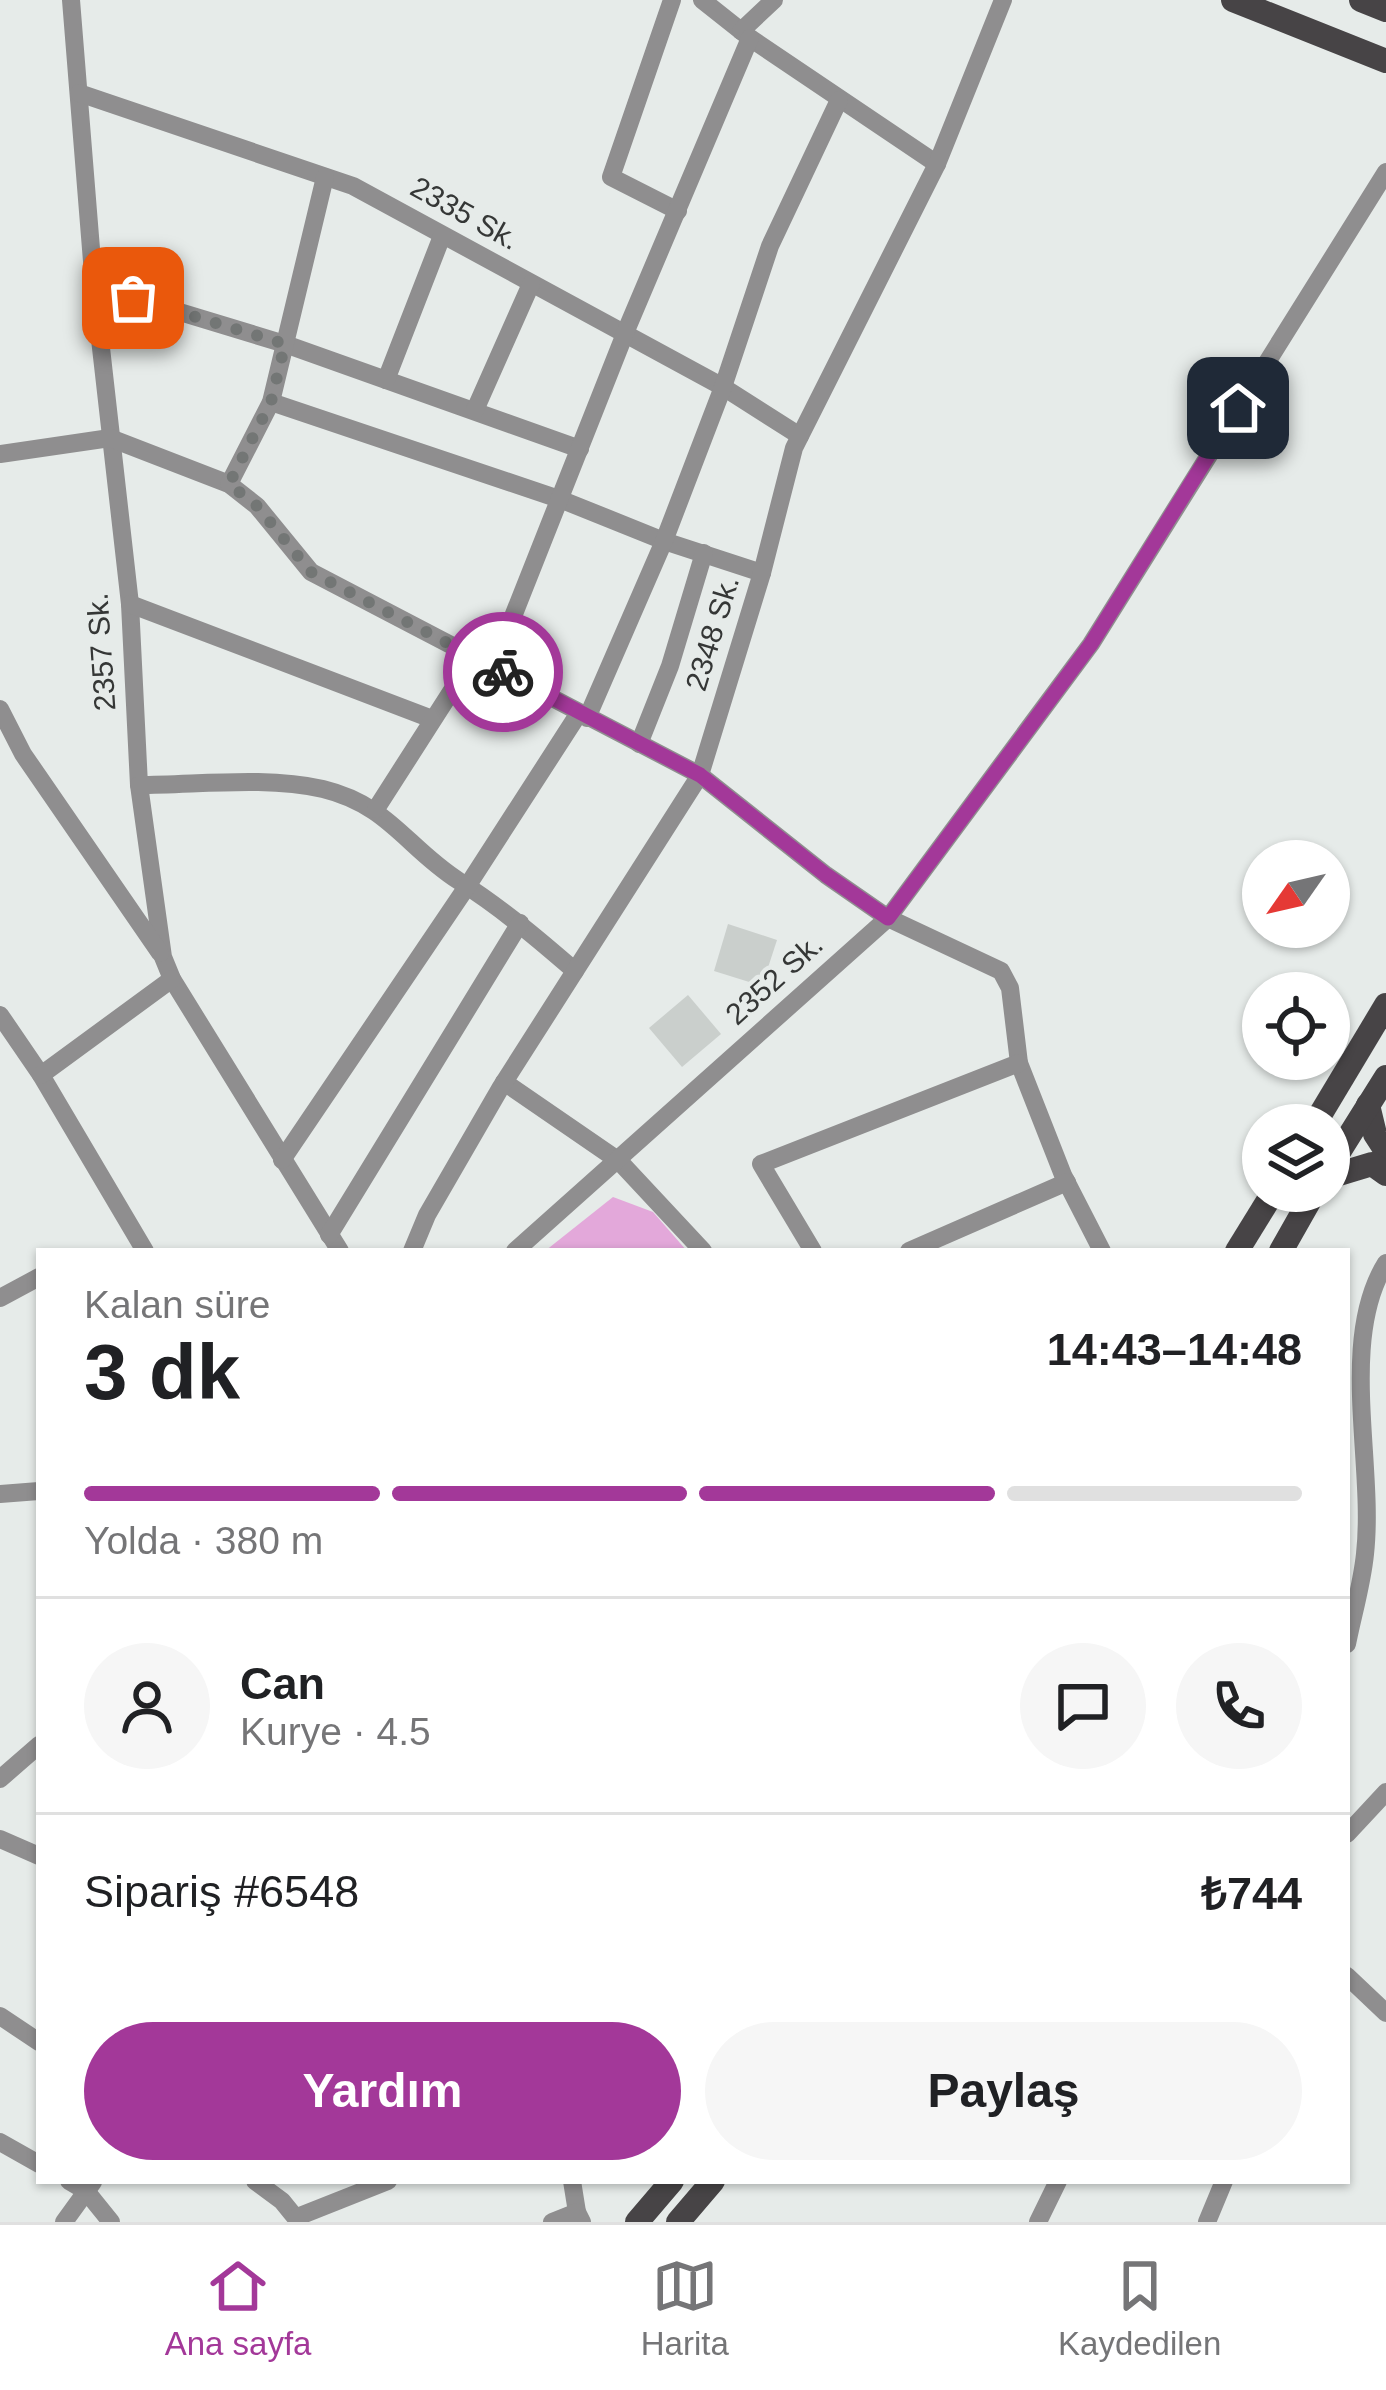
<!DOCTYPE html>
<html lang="tr">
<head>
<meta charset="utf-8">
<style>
  body { margin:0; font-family:Helvetica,sans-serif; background:#f6f6f6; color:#202124; height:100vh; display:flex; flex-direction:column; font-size:45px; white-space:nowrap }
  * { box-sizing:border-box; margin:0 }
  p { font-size:39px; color:#757577 }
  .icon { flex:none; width:66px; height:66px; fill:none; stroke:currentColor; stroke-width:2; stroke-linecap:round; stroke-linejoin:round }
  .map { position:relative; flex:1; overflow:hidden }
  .panel { position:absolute; left:36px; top:1248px; width:1314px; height:936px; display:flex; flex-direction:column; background:#fff; border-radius:0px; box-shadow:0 3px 9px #0004 }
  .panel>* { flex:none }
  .needle { width:78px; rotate:236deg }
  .fabs { position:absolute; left:1242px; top:840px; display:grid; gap:24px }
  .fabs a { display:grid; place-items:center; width:108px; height:108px; border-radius:50%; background:#fff; box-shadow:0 3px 9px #0004; font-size:60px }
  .pin { position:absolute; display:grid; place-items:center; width:102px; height:102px; color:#fff; margin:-51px; border-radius:24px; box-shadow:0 6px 18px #0006 }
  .courier { position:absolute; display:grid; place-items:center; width:120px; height:120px; margin:-60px; border:9px solid #a33899; border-radius:50%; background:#fff; color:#222; box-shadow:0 3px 15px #0007 }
  .head em { font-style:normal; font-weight:700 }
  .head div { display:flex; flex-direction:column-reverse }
  .head { display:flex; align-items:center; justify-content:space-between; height:204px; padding:0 48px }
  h1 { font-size:78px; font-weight:700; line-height:90px }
  .bar { display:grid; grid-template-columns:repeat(4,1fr); gap:18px 12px; align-content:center; height:144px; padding:0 48px }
  .bar i { height:15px; border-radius:9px; background:#e0e0e0 }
  .bar .on { background:#a33899 }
  .bar p { grid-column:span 4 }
  .line { display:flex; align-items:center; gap:30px; padding:0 48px; border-top:3px solid #e0e0e0 }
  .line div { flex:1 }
  .round { display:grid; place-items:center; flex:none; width:126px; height:126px; border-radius:63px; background:#f6f6f6 }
  .primary-button { display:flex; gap:24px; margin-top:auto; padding:24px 48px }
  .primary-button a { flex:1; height:138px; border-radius:72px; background:#a33899; color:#fff; font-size:48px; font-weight:700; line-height:138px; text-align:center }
  .primary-button a+a { background:#f6f6f6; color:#202124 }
  .tabs { display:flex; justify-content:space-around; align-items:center; height:168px; border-top:3px solid #e0e0e0; background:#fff; font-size:33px; color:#757577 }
  .tabs a { display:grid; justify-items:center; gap:6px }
  .tabs .on { color:#a33899 }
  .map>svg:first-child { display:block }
  .green { fill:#e3a8da }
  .building { fill:#cacfcc }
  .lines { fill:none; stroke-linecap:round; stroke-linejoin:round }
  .minor { stroke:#8f8e8f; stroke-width:18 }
  .major { stroke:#474446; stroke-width:24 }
  .done { stroke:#737675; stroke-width:12; stroke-dasharray:0 21.6 }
  .route { stroke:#a33899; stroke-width:15 }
  .labels { text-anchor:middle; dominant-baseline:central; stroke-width:9; stroke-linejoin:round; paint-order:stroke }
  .street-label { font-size:30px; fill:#353736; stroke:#e6ebe9 }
</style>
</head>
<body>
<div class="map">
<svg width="1386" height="2222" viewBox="0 0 1386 2222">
  <rect width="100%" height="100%" fill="#e6ebe9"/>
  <path class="green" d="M 613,1197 L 653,1212 L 687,1251 L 545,1251 Z"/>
  <g class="building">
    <path d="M 728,924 L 777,940 L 762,986 L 714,971 Z"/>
    <path d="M 688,995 L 721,1034 L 682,1067 L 649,1028 Z"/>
  </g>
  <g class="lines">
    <g class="minor">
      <path d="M 71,0 L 94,286 L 130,604 L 139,785 L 163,957 L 172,979 L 340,1251"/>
      <path d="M 672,0 L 611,177 L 678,211"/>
      <path d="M 702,0 L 750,38 L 937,164"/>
      <path d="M 741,31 L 774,0"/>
      <path d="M 79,93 L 353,186 L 723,387 L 800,436"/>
      <path d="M 94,286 L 285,344 L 580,449"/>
      <path d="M 386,380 L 442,236"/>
      <path d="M 271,402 L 562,500 L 664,541 L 762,573"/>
      <path d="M 475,410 L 531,284"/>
      <path d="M 0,454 L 110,438 L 229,484 L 257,506 L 311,572 L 700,775 L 826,875 L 888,918 L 1001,971 L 1010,988 L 1019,1063 L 1063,1175 L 1102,1251"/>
      <path d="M 229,484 L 271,402 L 325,177"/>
      <path d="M 130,604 L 432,719"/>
      <path d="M 493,667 L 628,326 L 750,38"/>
      <path d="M 0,709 L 23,754 L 160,953"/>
      <path d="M 587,718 L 664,541 L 723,387 L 770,246 L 839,100"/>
      <path d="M 639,744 L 670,666 L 704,553"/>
      <path d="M 139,785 C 198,785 265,776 323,789 C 389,805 407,848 459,881 C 500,907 537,938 575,971"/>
      <path d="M 376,809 L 474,656"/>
      <path d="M 0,1015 L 41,1075 L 145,1251"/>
      <path d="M 41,1075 L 172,979"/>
      <path d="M 504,1082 L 619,1161 L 703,1251"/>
      <path d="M 282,1160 L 468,885 L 579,713"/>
      <path d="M 329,1235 L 520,923"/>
      <path d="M 412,1251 L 427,1215 L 501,1087 L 700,775 L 762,573 L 794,448 L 937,164 L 1003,0"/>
      <path d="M 515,1251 L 888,918 L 1091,644 L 1386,172"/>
      <path d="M 813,1251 L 761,1164 L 1019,1063"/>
      <path d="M 909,1251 L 1067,1182"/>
      <path d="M 0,1298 L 39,1277"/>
      <path d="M 0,1494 L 39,1491"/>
      <path d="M 1347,1644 C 1353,1614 1362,1584 1365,1554 C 1375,1464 1338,1340 1386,1263"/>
      <path d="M 0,1779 L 39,1745"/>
      <path d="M 1347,1834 L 1386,1792"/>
      <path d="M 0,1839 L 39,1856"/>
      <path d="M 1347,1976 L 1386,2013"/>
      <path d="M 0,2016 L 39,2042"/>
      <path d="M 0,2142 L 39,2164"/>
      <path d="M 69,2181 L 86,2191 L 111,2222"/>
      <path d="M 255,2181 L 282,2201 L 299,2222"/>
      <path d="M 572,2181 L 577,2212 L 582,2222"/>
      <path d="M 297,2217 L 388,2181"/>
      <path d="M 64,2222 L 93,2182"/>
      <path d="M 552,2222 L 577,2212"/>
      <path d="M 1038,2222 L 1058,2181"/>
      <path d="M 1207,2222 L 1224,2181"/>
    </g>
    <g class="major">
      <path d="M 1233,0 L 1386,61"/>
      <path d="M 1361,0 L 1386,10"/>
      <path d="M 1368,1105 L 1375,1134 L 1386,1151"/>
      <path d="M 1314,1125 L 1386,1005"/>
      <path d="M 1329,1168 L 1386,1077"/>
      <path d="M 1329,1177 L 1372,1164 L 1386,1174"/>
      <path d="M 1237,1251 L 1274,1191"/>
      <path d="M 1281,1251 L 1315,1191"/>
      <path d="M 637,2222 L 672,2181"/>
      <path d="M 678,2222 L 713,2181"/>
    </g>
  </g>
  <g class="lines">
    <path class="done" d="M 133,298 L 285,344 L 271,402 L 229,484 L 257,506 L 311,572 L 503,672"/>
    <path class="route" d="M 503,672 L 700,775 L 826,875 L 888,918 L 1091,644 L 1238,408"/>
  </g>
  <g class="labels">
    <g class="street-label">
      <text transform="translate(465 213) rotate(29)">2335 Sk.</text>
      <text transform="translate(712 633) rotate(-73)">2348 Sk.</text>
      <text transform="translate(101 652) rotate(-94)">2357 Sk.</text>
      <text transform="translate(774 979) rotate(-42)">2352 Sk.</text>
    </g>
  </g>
</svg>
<div class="fabs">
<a><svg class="needle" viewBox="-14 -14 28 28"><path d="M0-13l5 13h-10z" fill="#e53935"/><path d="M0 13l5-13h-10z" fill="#757577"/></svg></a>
<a><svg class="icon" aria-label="locate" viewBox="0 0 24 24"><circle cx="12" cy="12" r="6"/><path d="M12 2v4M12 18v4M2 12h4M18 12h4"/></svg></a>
<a><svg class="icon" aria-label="layers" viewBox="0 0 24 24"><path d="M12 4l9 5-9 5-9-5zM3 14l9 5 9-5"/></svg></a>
</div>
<div class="pin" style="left:133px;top:298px;background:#ea580c"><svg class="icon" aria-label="bag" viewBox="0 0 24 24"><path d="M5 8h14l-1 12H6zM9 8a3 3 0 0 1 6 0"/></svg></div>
<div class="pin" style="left:1238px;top:408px;background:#1f2937"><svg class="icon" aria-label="home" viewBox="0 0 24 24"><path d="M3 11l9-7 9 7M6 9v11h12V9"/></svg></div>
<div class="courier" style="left:503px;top:672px"><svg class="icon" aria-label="bike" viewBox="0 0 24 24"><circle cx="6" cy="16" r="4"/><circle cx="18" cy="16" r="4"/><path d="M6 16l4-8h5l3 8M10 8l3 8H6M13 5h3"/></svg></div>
<section class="panel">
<div class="head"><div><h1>3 dk</h1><p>Kalan süre</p></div><em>14:43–14:48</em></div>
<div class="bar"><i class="on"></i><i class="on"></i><i class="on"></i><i></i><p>Yolda · 380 m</p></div>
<div class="line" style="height:216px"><a class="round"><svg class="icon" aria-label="person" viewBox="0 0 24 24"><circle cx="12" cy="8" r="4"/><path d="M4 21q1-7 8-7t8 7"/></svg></a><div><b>Can</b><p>Kurye · 4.5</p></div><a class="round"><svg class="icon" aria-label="chat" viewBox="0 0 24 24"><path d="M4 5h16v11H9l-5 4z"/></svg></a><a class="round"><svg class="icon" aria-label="phone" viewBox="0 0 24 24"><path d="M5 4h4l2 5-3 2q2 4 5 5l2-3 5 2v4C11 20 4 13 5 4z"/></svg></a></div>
<div class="line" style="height:156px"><div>Sipariş #6548</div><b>₺744</b></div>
<div class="primary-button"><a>Yardım</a><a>Paylaş</a></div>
</section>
</div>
<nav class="tabs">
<a class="on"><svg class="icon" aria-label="home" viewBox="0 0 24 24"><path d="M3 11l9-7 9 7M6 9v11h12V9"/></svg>Ana sayfa</a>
<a><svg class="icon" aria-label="map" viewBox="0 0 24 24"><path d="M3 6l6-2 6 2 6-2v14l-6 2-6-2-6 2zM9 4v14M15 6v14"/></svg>Harita</a>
<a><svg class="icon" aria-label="saved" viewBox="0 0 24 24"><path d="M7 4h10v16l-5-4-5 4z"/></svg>Kaydedilen</a>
</nav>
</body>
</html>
